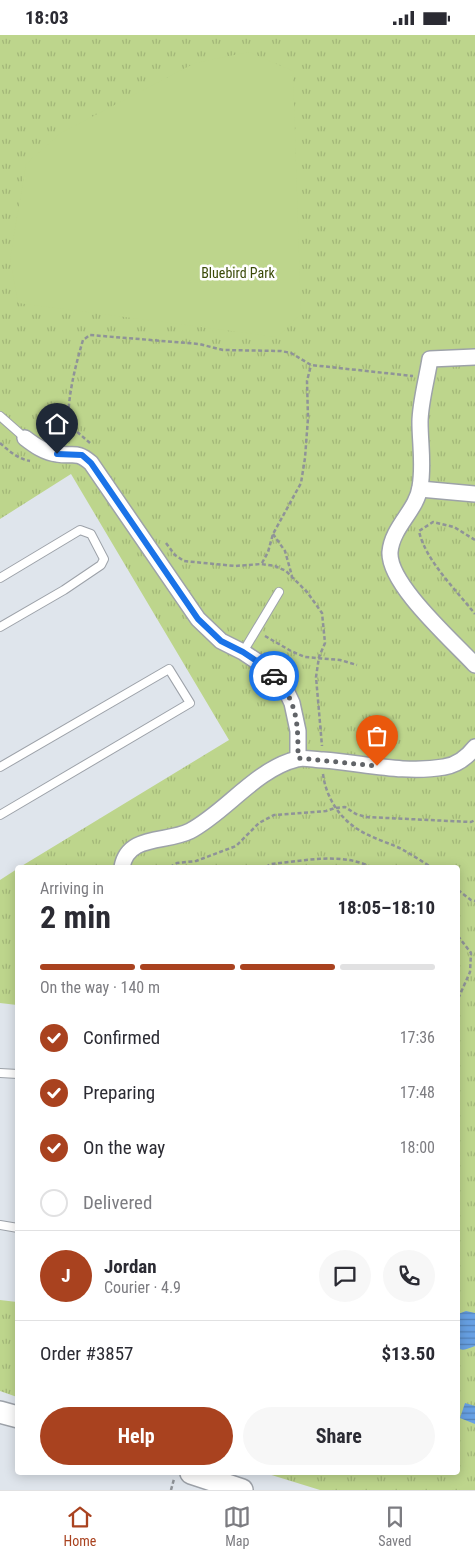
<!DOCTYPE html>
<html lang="en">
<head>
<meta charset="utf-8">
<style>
  body { margin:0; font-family:"Roboto Condensed",sans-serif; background:#f7f7f7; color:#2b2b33; height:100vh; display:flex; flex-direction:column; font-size:19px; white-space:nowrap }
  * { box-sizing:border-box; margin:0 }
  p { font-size:16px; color:#7c7c81 }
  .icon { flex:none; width:28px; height:28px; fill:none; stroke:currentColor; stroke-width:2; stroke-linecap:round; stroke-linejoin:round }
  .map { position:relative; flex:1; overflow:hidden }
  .panel { position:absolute; left:15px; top:830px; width:445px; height:610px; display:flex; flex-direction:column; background:#fff; border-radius:5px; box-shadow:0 2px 12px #0003 }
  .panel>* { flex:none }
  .pin { position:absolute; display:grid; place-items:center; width:42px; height:42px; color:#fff; margin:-51px -21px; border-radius:50% 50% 50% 0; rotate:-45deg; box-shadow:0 0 5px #0007 }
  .pin .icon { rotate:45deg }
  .courier { position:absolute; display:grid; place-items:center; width:50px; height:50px; margin:-25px; border:4px solid #1a73e8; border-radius:50%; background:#fff; color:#222; box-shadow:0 1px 6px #0007 }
  .overview em { font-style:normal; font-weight:700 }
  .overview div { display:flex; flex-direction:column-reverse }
  .overview { display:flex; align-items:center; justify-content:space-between; height:85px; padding:0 25px }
  h1 { font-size:32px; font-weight:700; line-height:38px }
  .bar { display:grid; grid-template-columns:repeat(4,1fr); gap:8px 5px; align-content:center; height:60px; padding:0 25px }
  .bar i { height:6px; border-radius:4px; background:#e1e1e2 }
  .bar .current { background:#a9421f }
  .bar p { grid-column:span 4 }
  .line { display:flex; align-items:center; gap:12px; padding:0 25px; border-top:1px solid #e1e1e2 }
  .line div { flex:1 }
  .round { display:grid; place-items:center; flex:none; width:52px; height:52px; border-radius:26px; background:#f7f7f7 }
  ol { padding:0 25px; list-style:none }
  li { display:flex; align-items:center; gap:15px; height:55px }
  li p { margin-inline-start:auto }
  li .icon { padding:5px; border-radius:50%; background:#a9421f; color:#fff; stroke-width:4 }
  li:last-child { color:#7c7c81 }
  li i { width:28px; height:28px; border:2px solid #e1e1e2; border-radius:50% }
  .primary-button { display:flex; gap:10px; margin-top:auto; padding:10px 25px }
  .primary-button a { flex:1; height:58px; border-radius:30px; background:#a9421f; color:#fff; font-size:20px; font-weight:700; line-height:58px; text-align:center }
  .primary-button a+a { background:#f7f7f7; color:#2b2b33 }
  .status { display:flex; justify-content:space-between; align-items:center; height:35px; padding:0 25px; background:#fff; direction:ltr }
  .status svg { height:14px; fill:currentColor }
  .tabs { display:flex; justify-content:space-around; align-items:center; height:70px; border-top:1px solid #e1e1e2; background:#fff; font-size:14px; color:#7c7c81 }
  .tabs a { display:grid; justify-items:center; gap:2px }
  .tabs .current { color:#a9421f }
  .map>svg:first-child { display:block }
  .park { fill:url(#park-tufts) }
  .pitch { fill:#bdd58c }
  .water { fill:url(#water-rules) }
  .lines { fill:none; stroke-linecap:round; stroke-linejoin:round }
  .lane-casing { stroke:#9da2a9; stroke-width:10 }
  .street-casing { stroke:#9da2a9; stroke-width:18 }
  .secondary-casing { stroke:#9da2a9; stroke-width:24 }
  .path { stroke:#8f9398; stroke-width:2.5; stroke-dasharray:4 2.5; stroke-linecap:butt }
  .lane { stroke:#fff; stroke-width:8 }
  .street { stroke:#fff; stroke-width:15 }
  .secondary { stroke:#fff; stroke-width:21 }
  .done { stroke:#616468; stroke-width:5; stroke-dasharray:0 9 }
  .route { stroke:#1a73e8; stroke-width:6 }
  .labels { text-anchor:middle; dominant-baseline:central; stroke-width:5; stroke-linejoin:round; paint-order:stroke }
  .park-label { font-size:14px; fill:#3a4a08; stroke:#fff }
</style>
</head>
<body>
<div class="status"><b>18:03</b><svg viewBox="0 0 49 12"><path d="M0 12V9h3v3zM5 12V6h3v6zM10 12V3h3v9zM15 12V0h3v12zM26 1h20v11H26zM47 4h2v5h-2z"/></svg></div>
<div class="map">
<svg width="475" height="1455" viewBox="0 0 475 1455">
  <defs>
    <pattern id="park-tufts" width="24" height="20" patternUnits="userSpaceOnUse" patternTransform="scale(1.25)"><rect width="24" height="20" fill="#bdd58c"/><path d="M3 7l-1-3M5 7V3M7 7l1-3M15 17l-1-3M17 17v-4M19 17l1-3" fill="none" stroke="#a2b678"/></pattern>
    <pattern id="water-rules" width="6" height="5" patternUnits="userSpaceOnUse" patternTransform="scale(1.25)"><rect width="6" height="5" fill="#67a0e3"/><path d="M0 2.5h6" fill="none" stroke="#5482b8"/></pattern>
  </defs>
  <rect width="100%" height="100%" fill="#dfe5ec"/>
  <g class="park">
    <path d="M 0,0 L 475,0 L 475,1455 L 320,1455 L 265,1438 L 458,1438 L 458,832 L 20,832 L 229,705 L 71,439 L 0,484 Z"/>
    <path d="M 17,834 L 17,970 L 0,968 L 0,845 Z"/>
    <path d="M 0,1265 L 17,1267 L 17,1362 L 0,1356 Z"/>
  </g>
  <path class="pitch" d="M 249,17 L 293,36 L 301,279 L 277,302 L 18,268 L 10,224 L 26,129 L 61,98 L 195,28 Z"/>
  <g class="water">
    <path d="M 466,1276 L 475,1278 L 475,1311 C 469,1313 463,1317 458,1313 L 458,1279 Z"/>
    <path d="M 465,1368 L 475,1371 L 475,1389 L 460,1383 Z"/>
  </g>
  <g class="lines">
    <g class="lane-casing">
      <g id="lane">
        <path d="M 0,381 L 25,403"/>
        <path d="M 0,543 L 80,495 L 91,499 L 104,524 L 101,530 L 64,555 L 0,592"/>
        <path d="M 243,617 L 279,557"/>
        <path d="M 0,732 L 169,634 L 190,668 L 0,780"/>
        <path d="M 0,1038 L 18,1039"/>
        <path d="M 0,1190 L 18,1193"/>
      </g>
    </g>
    <g class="street-casing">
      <g id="street">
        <path d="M 475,322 L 430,324 C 427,343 420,369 420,387 C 420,409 424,430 420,452 C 417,475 392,492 390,517 C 388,549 453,606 475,630"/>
        <path d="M 25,403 C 34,410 45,418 57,419 C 74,422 76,415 91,428 L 198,584 L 221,606 L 243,617 L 267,633 L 285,653 L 292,668 L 298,696 L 298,723"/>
        <path d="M 420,454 L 475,459"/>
        <path d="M 122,832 C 128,799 166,808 190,796 C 226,777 256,734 297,724 C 304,722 315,725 323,725 C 363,728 405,739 444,732 C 457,730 468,721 475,712"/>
      </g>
    </g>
    <g class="secondary-casing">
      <g id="secondary">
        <path d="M 0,1377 L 18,1382"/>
        <path d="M 191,1438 L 242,1455"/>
      </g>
    </g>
    <g class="path">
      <path d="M 54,404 L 68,389"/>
      <path d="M 0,408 C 9,416 18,424 30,426"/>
      <path d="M 90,408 L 68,389 C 68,360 75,332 83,305 L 90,300 L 199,309 L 223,315 L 281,316 L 291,318 L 311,330 L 413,341"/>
      <path d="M 273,499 L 285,516 L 292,541"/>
      <path d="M 475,505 L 454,492 L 433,487 L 419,496 C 425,525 457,556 475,579"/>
      <path d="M 166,508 L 175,520 L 184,526 L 235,531 L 261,529 L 275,531 L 286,536 L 307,557 L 322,578 L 325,608 L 319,622 L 316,642 L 322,711"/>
      <path d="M 262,528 L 268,517 L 273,499 L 301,448 L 305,423 L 308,383 L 307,346 L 311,330"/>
      <path d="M 265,601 L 291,616 L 305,622 L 340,625 L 357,630"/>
      <path d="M 323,739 C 326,762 339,783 359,795 C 373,804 391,808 405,816 C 414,821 423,827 431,832"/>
      <path d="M 170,832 L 177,828 L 196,826 L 236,811 L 259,788 L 274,780 L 326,776 L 335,773 L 345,772 L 356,779 L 366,782 L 471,787 L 475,785"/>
      <path d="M 266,832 L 271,829 C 304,826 341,817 371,832"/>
      <path d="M 458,855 L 471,865 L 475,866"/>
      <path d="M 458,901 L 471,918 L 470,937 L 458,964"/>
      <path d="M 171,1455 L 174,1444"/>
    </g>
    <use href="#lane" class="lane"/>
    <use href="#street" class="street"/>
    <use href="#secondary" class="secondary"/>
  </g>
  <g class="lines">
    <path class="done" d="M 274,641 C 298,667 298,689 298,723 L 377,731"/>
    <path class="route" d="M 57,419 L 82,420 L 91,428 L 198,584 L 221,606 L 243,617 L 267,633 L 274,641"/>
  </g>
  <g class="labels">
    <g class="park-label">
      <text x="238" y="238">Bluebird Park</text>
    </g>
  </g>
</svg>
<div class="pin" style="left:377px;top:731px;background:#ea580c"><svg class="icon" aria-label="bag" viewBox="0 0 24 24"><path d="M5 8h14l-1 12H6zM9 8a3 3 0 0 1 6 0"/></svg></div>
<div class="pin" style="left:57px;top:419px;background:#1f2937"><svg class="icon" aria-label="home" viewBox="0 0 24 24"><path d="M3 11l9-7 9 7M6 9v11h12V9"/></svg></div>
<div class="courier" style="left:274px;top:641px"><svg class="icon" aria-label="car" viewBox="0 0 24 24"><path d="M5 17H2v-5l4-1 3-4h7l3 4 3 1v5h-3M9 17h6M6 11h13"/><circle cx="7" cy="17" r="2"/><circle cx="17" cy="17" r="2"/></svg></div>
<section class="panel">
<div class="overview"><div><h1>2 min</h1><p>Arriving in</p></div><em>18:05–18:10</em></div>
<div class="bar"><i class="current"></i><i class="current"></i><i class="current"></i><i></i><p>On the way · 140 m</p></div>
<ol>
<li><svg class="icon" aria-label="check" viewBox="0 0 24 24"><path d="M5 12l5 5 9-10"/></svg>Confirmed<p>17:36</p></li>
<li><svg class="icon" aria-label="check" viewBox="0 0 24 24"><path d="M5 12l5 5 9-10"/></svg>Preparing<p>17:48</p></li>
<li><svg class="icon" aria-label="check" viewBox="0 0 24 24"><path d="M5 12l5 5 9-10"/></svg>On the way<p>18:00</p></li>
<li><i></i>Delivered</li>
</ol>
<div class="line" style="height:90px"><b class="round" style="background:#a9421f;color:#fff">J</b><div><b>Jordan</b><p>Courier · 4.9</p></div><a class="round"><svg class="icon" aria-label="chat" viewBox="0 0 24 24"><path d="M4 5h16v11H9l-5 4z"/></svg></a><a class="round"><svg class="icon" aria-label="phone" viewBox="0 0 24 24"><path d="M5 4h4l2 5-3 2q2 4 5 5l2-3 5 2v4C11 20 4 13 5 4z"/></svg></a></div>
<div class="line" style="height:65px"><div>Order #3857</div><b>$13.50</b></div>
<div class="primary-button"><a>Help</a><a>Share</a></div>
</section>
</div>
<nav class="tabs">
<a class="current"><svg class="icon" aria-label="home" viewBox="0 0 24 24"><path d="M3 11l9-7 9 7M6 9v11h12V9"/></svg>Home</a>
<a><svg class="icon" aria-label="map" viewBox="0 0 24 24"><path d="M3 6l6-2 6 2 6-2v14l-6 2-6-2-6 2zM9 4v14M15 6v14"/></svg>Map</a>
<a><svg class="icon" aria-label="saved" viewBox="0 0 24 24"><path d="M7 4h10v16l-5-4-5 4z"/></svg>Saved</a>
</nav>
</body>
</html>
